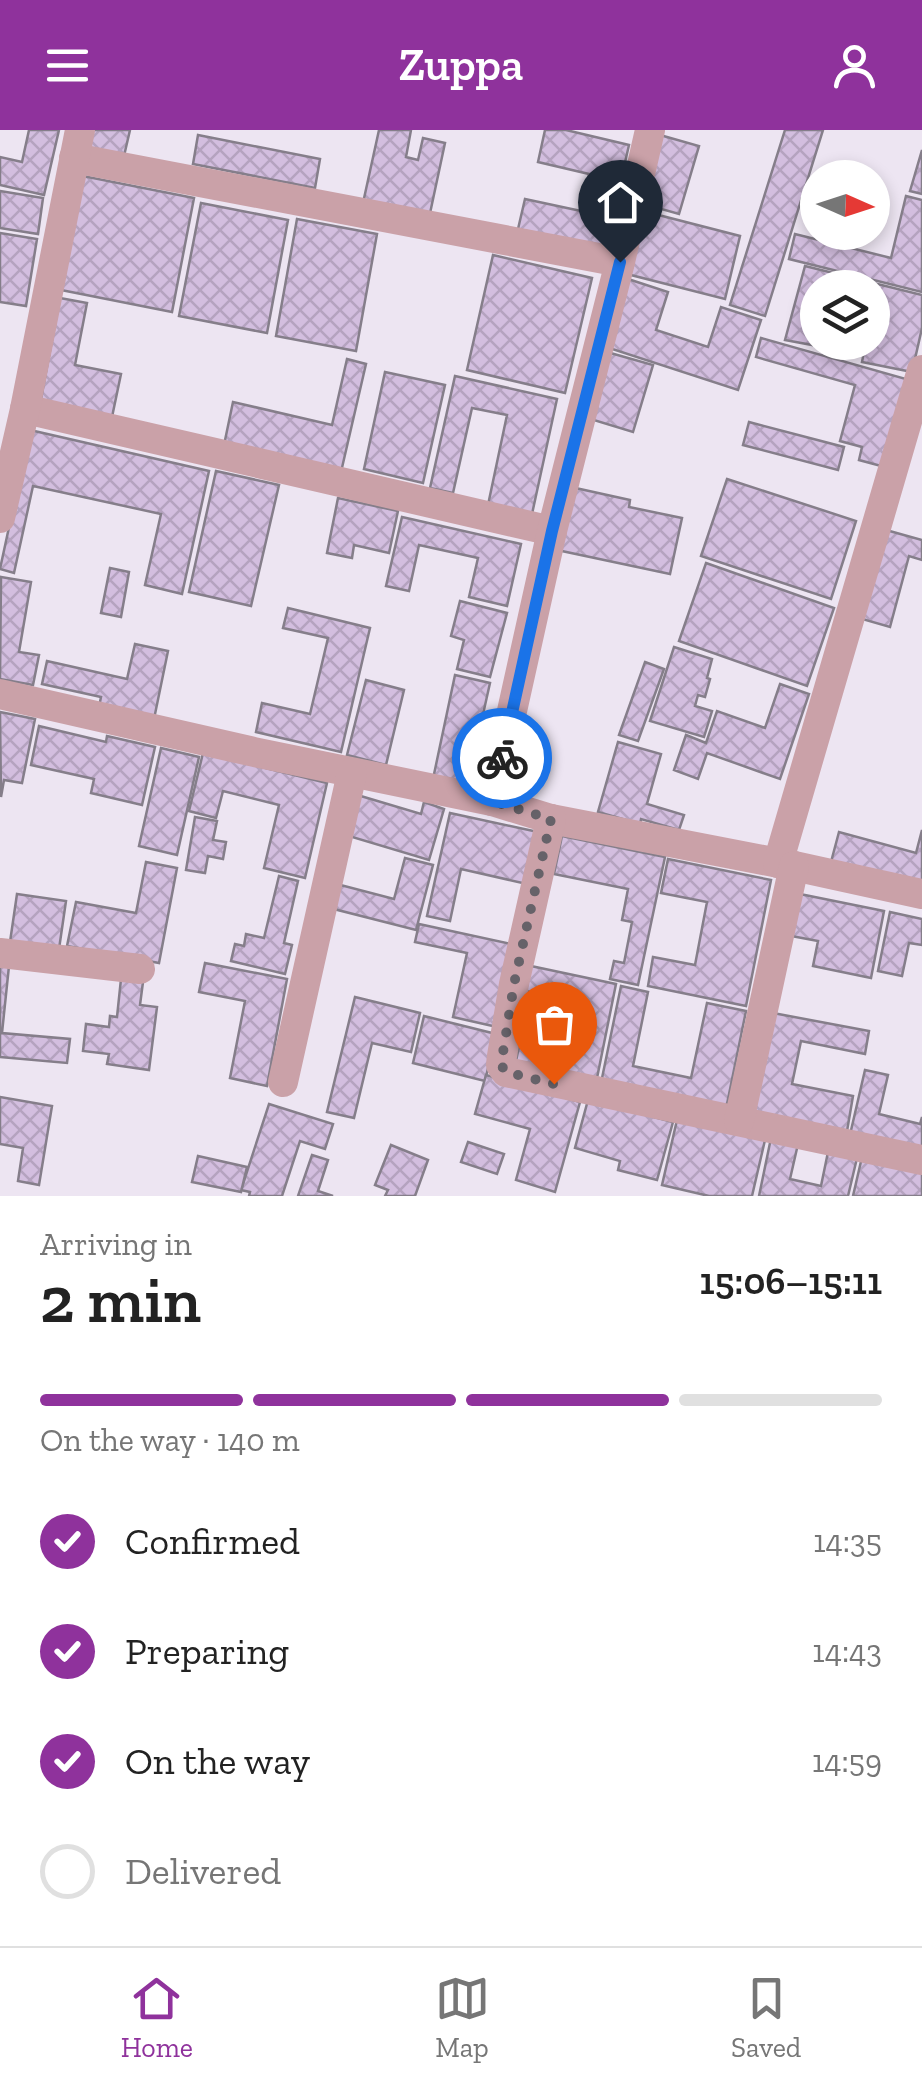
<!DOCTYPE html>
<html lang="en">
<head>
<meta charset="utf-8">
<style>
  body { margin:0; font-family:"Zilla Slab",serif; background:#f6f6f6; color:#222; height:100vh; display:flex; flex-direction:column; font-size:38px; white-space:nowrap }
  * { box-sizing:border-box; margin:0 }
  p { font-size:32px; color:#767676 }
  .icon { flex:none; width:55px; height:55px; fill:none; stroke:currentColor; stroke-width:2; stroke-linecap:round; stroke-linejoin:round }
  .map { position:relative; height:1066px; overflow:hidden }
  .sheet { display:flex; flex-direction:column; background:#fff; flex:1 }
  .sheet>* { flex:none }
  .needle { width:65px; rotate:93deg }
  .tools { position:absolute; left:800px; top:30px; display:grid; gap:20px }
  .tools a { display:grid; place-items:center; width:90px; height:90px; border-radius:50%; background:#fff; box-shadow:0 5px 15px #0003; font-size:50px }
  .pin { position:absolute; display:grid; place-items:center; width:85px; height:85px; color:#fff; margin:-102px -42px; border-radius:50% 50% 50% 0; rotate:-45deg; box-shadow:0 0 10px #0007 }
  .pin .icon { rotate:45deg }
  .courier { position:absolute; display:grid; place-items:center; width:100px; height:100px; margin:-50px; border:8px solid #1a73e8; border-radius:50%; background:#fff; color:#222; box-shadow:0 2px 12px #0007 }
  .head em { font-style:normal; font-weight:600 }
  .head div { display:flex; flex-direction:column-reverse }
  .head { display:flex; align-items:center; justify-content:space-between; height:170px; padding:0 40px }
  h1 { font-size:65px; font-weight:600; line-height:75px }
  .bar { display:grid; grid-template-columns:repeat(4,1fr); gap:15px 10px; align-content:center; height:120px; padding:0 40px }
  .bar i { height:12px; border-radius:8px; background:#e0e0e0 }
  .bar .current { background:#8f329c }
  .bar p { grid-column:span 4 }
  ol { padding:0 40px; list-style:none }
  li { display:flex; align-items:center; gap:30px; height:110px }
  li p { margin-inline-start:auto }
  li .icon { padding:10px; border-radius:50%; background:#8f329c; color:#fff; stroke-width:4 }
  li:last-child { color:#767676 }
  li i { width:55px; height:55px; border:5px solid #e0e0e0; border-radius:50% }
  header { display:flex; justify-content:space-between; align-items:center; height:130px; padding:0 40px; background:#8f329c; color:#fff; font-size:45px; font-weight:600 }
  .menu { display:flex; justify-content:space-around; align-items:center; height:140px; border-top:2px solid #e0e0e0; background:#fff; font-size:28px; color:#767676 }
  .menu a { display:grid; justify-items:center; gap:5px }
  .menu .current { color:#8f329c }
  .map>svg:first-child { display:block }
  .building { fill:url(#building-cross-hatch); stroke:#857e8a; stroke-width:2.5 }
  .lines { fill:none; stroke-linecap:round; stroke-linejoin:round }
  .street { stroke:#caa1a8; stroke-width:30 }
  .done { stroke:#666269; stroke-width:10; stroke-dasharray:0 18 }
  .route { stroke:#1a73e8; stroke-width:12 }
</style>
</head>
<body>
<header><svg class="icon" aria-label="menu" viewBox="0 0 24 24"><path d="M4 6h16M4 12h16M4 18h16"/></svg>Zuppa<svg class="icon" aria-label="person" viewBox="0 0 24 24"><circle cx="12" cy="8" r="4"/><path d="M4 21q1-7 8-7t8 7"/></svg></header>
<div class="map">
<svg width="922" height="1066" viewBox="0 0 922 1066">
  <defs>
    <pattern id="building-cross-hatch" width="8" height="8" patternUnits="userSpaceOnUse" patternTransform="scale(2.5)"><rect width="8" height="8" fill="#d3bedf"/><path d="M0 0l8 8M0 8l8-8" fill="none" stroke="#b5a3bf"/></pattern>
  </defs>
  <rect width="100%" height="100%" fill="#ede5f2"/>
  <g class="building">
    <path d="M 29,0 L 59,0 L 44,65 L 0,55 L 0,27 L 22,32 Z"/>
    <path d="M 86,0 L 130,0 L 124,26 L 82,16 Z"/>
    <path d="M 379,0 L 411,0 L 406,27 L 418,30 L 423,8 L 445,13 L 429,88 L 363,73 Z"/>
    <path d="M 545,0 L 566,0 L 629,15 L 605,119 L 518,99 L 525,69 L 581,81 L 589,44 L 538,32 Z"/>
    <path d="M 785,0 L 823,0 L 765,186 L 730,175 Z"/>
    <path d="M 198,5 L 320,29 L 315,58 L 193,34 Z"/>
    <path d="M 660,5 L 699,16 L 679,84 L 640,73 Z"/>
    <path d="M 922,20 L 922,64 L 910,61 Z"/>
    <path d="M 83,46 L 194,68 L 172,182 L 61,160 Z"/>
    <path d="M 0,61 L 43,68 L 38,104 L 0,98 Z"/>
    <path d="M 906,66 L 922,70 L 922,162 L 789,129 L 795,104 L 891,128 Z"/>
    <path d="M 201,73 L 288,90 L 267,203 L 179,186 Z"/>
    <path d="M 643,81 L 740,106 L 725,169 L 627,144 Z"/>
    <path d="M 297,89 L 377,104 L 356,221 L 276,206 Z"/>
    <path d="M 0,103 L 37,109 L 26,176 L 0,172 Z"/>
    <path d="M 493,125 L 592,148 L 565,263 L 467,240 Z"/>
    <path d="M 805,136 L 922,165 L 922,198 L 912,242 L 862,232 L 866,212 L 872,212 L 872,158 L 818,158 L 818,186 L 812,215 L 785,210 Z"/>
    <path d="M 628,149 L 668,162 L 656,200 L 708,217 L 721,177 L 761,190 L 738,260 L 606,217 Z"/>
    <path d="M 60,168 L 87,173 L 75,235 L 121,244 L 112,287 L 40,274 Z"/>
    <path d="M 761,208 L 906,249 L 881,336 L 859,330 L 862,317 L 840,311 L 855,255 L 756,227 Z"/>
    <path d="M 607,222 L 653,235 L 633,302 L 587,288 Z"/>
    <path d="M 347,229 L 366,234 L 341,342 L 224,315 L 233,272 L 332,295 Z"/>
    <path d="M 385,242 L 445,255 L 423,353 L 364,339 Z"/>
    <path d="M 455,246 L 557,269 L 532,384 L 488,375 L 507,285 L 472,278 L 453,363 L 430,358 Z"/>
    <path d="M 749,292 L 844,317 L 838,340 L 743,315 Z"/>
    <path d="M 30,300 L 209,341 L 182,464 L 145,455 L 161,384 L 33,356 L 14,443 L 0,439 Z"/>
    <path d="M 216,341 L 279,355 L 251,476 L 189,462 Z"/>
    <path d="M 727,349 L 856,391 L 831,469 L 701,426 Z"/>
    <path d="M 571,357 L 630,370 L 629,377 L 682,388 L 670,444 L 557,420 Z"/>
    <path d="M 338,368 L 398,381 L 389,423 L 354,415 L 352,428 L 327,423 Z"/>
    <path d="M 402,387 L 521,414 L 507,476 L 469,467 L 478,428 L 419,415 L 409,461 L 386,456 Z"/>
    <path d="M 886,400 L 922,410 L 922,430 L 909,426 L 890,497 L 862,489 Z"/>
    <path d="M 706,433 L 834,478 L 807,556 L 679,511 Z"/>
    <path d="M 110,438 L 129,442 L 121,487 L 101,483 Z"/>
    <path d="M 1,447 L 31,452 L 19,522 L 39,525 L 33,555 L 0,549 Z"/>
    <path d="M 460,471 L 507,483 L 490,547 L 457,539 L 464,510 L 451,506 Z"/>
    <path d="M 288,478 L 370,498 L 341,622 L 256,602 L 262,573 L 310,584 L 328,508 L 283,498 Z"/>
    <path d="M 135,514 L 168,521 L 154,589 L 99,577 L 101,567 L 42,554 L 47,531 L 127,549 Z"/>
    <path d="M 674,517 L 712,529 L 707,548 L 710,549 L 705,567 L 698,565 L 695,576 L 712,581 L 704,607 L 650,591 Z"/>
    <path d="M 645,532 L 664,539 L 638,611 L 619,605 Z"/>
    <path d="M 455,545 L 490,553 L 467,656 L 433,649 Z"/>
    <path d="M 366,550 L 404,560 L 386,635 L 347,625 Z"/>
    <path d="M 780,554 L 809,564 L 780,649 L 707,623 L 698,649 L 674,640 L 686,605 L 706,613 L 717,581 L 765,598 Z"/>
    <path d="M 0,582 L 35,589 L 22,653 L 4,650 L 1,667 Z"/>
    <path d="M 39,596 L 106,612 L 107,606 L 155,617 L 142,675 L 91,663 L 94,649 L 31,635 Z"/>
    <path d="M 618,612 L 661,624 L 647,674 L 684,685 L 679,700 L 641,689 L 640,694 L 598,682 Z"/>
    <path d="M 161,618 L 199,627 L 177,725 L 139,716 Z"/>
    <path d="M 203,623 L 327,653 L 305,748 L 264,738 L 279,675 L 223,661 L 216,688 L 189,681 Z"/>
    <path d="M 354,664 L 421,684 L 424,672 L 444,679 L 429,730 L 342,704 Z"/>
    <path d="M 450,683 L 538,702 L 527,754 L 461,739 L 450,791 L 427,786 Z"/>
    <path d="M 195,687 L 217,691 L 213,710 L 226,712 L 223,729 L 208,726 L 205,743 L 186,740 Z"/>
    <path d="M 922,700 L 922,757 L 831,732 L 839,702 L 916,723 Z"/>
    <path d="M 562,706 L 665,727 L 638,855 L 610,849 L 614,831 L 624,833 L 632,792 L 622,790 L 628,759 L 554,744 Z"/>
    <path d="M 405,728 L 433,735 L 416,800 L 326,777 L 333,753 L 394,769 Z"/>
    <path d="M 668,729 L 771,750 L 746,876 L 648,856 L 653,827 L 695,835 L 707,772 L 661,763 Z"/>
    <path d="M 146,732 L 177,738 L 159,833 L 67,816 L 76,772 L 136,783 Z"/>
    <path d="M 279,746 L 298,751 L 284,813 L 292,815 L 285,844 L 231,831 L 235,814 L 244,816 L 246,804 L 264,808 Z"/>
    <path d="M 795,763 L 884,781 L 871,848 L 813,836 L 818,811 L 786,805 Z"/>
    <path d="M 17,764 L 66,771 L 59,819 L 10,812 Z"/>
    <path d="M 890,782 L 922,789 L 922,815 L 909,813 L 902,846 L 878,841 Z"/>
    <path d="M 419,794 L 516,815 L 497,897 L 453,887 L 467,823 L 415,812 Z"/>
    <path d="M 205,833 L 287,849 L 267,956 L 230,948 L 245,871 L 199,862 Z"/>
    <path d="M 0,835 L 9,836 L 2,903 L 70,909 L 67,933 L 0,927 Z"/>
    <path d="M 531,836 L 616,854 L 596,953 L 515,936 L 524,892 L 542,895 L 538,913 L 566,919 L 576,872 L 526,861 Z"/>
    <path d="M 121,849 L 143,852 L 140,875 L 157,877 L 149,940 L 107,934 L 109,924 L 83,921 L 86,894 L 109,897 L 110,886 L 117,887 Z"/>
    <path d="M 621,856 L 648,862 L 633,936 L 691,948 L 707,873 L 746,881 L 726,979 L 601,953 Z"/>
    <path d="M 355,867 L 420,883 L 411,922 L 372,913 L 354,988 L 327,982 Z"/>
    <path d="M 773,883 L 869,901 L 865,924 L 801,911 L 792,954 L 853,966 L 846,1007 L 752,989 Z"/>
    <path d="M 424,886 L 496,904 L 485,951 L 413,933 Z"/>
    <path d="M 865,940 L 888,945 L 879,984 L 920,994 L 922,987 L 922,1026 L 849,1009 Z"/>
    <path d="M 486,945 L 580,972 L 555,1062 L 516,1050 L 530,999 L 475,984 Z"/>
    <path d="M 0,967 L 52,976 L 39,1055 L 18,1051 L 23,1018 L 0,1014 Z"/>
    <path d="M 588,970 L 673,992 L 657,1050 L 618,1040 L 620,1031 L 575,1018 Z"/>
    <path d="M 269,974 L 333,994 L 325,1019 L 300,1011 L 282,1066 L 249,1066 L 250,1062 L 241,1060 Z"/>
    <path d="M 677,990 L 765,1010 L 752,1066 L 709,1066 L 662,1055 Z"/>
    <path d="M 771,1008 L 798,1014 L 790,1049 L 821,1056 L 828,1022 L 857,1028 L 848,1066 L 759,1066 Z"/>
    <path d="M 468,1012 L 504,1024 L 497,1044 L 461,1032 Z"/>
    <path d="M 391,1015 L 428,1030 L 415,1066 L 385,1066 L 388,1060 L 375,1055 Z"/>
    <path d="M 312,1025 L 328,1030 L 318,1061 L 333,1066 L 298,1066 Z"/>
    <path d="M 198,1026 L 247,1037 L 241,1062 L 192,1052 Z"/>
    <path d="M 862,1027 L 922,1042 L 922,1066 L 853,1066 Z"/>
  </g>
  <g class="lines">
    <g class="street">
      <path d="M 74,28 L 620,132"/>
      <path d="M 25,279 L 552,401"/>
      <path d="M 0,388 L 25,279 L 80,0"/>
      <path d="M 0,564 L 254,622 L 492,671 L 551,689 L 794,736 L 922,764"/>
      <path d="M 492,671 L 552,401 L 620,132 L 650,0"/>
      <path d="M 551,689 L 514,854 L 502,926 L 501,935 L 506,942 L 922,1030"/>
      <path d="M 778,733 L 922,240"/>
      <path d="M 0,823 L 140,839"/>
      <path d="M 283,952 L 352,643"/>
      <path d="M 739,991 L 794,736"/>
    </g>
  </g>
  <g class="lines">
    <path class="done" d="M 502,628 L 492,671 L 551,689 L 514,854 L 501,935 L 506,942 L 554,954"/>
    <path class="route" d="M 502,628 L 552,401 L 620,132"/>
  </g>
</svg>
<div class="tools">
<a><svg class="needle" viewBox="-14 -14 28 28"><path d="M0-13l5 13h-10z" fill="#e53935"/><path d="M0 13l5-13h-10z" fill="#767676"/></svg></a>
<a><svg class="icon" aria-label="layers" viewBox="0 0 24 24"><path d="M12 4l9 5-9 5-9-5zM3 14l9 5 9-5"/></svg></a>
</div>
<div class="pin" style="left:554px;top:954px;background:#ea580c"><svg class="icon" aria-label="bag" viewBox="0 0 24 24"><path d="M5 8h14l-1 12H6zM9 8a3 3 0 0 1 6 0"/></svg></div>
<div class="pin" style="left:620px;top:132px;background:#1f2937"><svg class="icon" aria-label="home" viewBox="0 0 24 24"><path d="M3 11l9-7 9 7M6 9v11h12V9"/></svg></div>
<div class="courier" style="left:502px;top:628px"><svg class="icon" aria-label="bike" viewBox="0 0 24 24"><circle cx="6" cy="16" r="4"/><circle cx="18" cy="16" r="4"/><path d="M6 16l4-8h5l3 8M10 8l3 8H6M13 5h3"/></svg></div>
</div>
<section class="sheet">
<div class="head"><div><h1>2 min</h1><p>Arriving in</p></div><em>15:06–15:11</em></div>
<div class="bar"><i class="current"></i><i class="current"></i><i class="current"></i><i></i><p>On the way · 140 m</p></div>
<ol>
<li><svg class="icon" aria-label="check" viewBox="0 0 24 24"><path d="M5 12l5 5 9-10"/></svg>Confirmed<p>14:35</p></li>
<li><svg class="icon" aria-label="check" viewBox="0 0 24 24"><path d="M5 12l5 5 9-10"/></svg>Preparing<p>14:43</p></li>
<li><svg class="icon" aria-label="check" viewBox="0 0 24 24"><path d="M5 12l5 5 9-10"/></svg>On the way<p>14:59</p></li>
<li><i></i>Delivered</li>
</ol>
</section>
<nav class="menu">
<a class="current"><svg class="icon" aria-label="home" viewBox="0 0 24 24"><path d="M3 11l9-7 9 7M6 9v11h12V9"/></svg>Home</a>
<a><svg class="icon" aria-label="map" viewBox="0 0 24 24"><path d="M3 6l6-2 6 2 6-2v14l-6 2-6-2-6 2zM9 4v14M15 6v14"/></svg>Map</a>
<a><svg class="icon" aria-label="saved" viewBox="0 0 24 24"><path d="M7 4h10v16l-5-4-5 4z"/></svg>Saved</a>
</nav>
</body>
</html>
